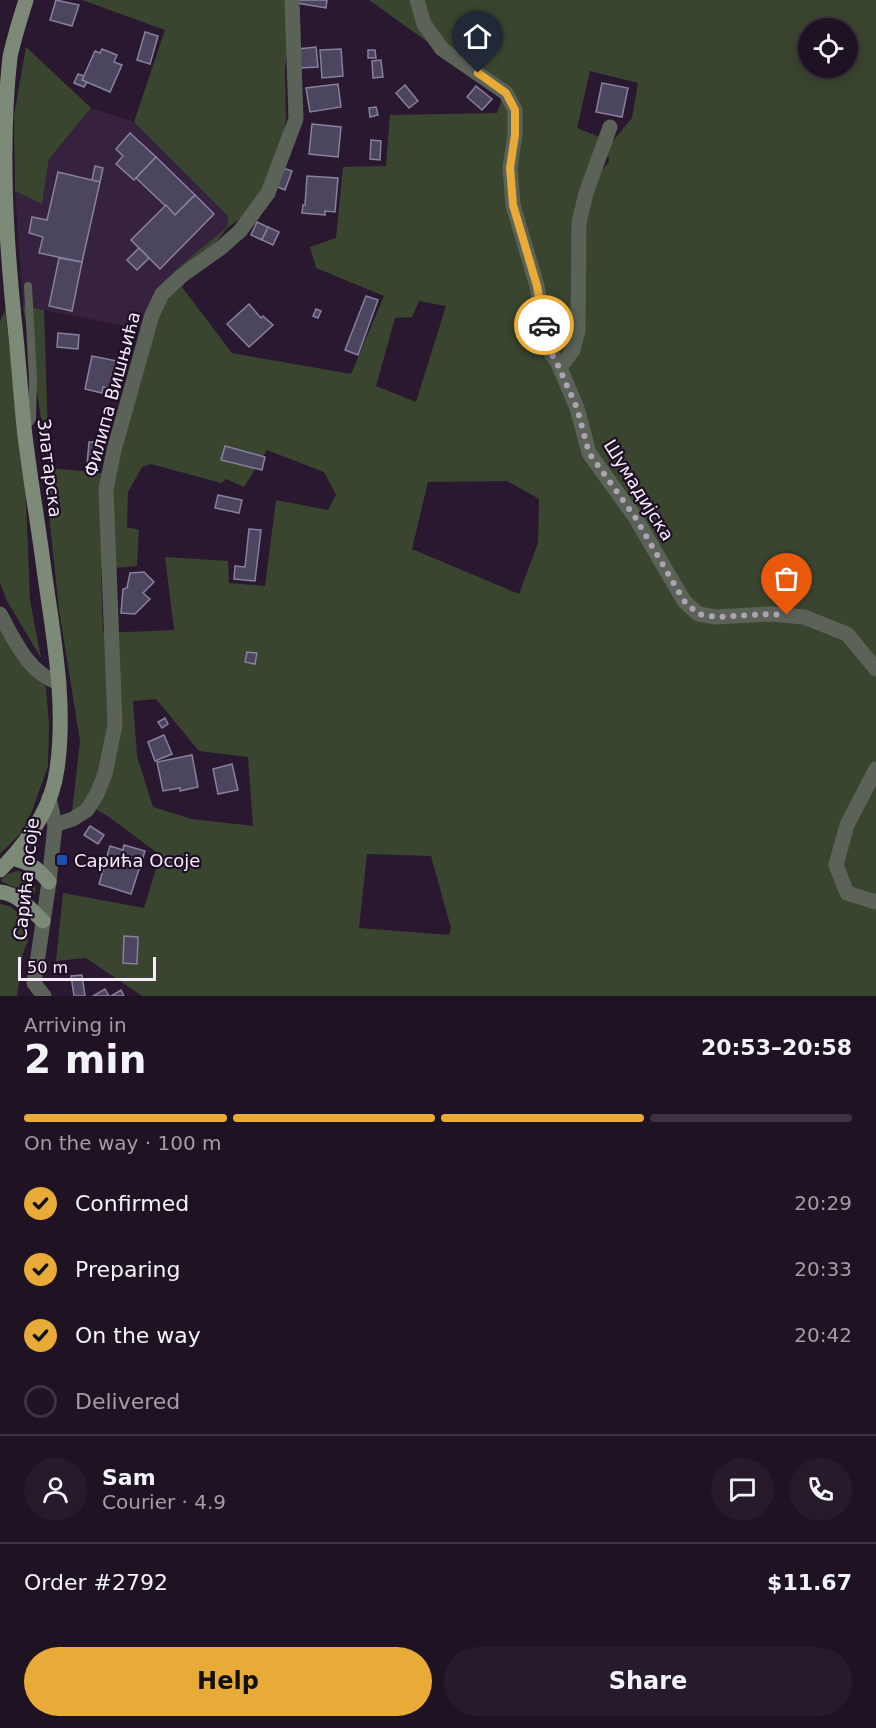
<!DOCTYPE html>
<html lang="en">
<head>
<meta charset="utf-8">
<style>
  body { margin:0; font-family:"DejaVu Sans",sans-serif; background:#271b2b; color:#f1f3f6; height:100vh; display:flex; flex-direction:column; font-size:22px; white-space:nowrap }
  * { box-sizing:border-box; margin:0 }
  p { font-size:20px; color:#a19ea6 }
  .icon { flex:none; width:33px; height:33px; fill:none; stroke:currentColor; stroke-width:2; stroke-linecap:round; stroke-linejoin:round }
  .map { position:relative; height:996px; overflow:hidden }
  .drawer { display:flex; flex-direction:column; background:#1f1223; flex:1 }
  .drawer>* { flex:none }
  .tools { position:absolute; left:798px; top:18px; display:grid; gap:12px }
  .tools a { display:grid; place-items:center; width:60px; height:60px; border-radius:50%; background:#1f1223; box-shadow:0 3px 15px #0003,0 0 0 2px #3c3241; font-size:30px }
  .scale { position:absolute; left:18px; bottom:15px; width:138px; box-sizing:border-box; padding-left:6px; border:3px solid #f7ecfc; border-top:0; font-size:16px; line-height:21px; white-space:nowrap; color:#f7ecfc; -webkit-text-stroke:4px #1f0f25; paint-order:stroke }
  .pin { position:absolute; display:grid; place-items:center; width:51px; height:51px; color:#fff; margin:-62px -26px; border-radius:50% 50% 50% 0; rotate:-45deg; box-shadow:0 0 6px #0007 }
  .pin .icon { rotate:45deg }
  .courier { position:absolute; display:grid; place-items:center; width:60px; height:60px; margin:-30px; border:4px solid #e8ab37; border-radius:50%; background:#fff; color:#222; box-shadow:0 2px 8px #0007 }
  .summary em { font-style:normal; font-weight:700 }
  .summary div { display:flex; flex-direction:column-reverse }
  .summary { display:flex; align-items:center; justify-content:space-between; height:102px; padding:0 24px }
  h1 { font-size:39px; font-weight:700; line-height:45px }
  .bar { display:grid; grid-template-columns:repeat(4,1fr); gap:9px 6px; align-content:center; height:72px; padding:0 24px }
  .bar i { height:8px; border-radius:4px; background:#3c3241 }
  .bar .selected { background:#e8ab37 }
  .bar p { grid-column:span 4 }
  .line { display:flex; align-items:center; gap:15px; padding:0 24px; border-top:2px solid #3c3241 }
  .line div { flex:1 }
  .round { display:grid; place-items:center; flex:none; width:63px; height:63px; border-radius:32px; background:#271b2b }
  ol { padding:0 24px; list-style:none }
  li { display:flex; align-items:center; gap:18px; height:66px }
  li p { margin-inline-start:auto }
  li .icon { padding:6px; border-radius:50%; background:#e8ab37; color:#111; stroke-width:4 }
  li:last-child { color:#a19ea6 }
  li i { width:33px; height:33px; border:3px solid #3c3241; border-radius:50% }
  .action { display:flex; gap:12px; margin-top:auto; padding:12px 24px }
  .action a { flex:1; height:69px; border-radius:36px; background:#e8ab37; color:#111; font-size:24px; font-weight:700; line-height:69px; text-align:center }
  .action a+a { background:#271b2b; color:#f1f3f6 }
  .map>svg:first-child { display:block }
  .built { fill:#36223e }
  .green { fill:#3a4530; fill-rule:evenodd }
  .building { fill:#4c4560; stroke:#87809f; stroke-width:1.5 }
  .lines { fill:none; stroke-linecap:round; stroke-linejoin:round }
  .service { stroke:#5b6358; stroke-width:8 }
  .minor { stroke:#5b6358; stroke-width:15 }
  .tertiary { stroke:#5b6358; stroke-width:15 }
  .secondary { stroke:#7d8a77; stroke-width:15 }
  .done { stroke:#afa2b4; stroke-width:6; stroke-dasharray:0 10.8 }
  .route { stroke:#e8ab37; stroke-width:8 }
  .transit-dot { fill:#1a4fb4; stroke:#1f0f25; stroke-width:2 }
  .labels { text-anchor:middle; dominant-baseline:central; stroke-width:4.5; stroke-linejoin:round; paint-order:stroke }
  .street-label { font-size:18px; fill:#f7ecfc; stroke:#1f0f25 }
  .poi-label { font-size:18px; fill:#f7ecfc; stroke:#1f0f25; text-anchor:start }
</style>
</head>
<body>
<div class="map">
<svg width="876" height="996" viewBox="0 0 876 996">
  <rect width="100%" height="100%" fill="#29182f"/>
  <path class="built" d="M 91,108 L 134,122 L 228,216 L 227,228 L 180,266 L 155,293 L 140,329 L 23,306 L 15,191 L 42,203 L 49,159 Z"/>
  <g class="green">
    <path d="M 82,0 L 293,0 L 285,68 L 286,119 L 274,195 L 227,228 L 182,287 L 232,353 L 351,374 L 384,296 L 316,268 L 310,247 L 336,238 L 343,167 L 386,166 L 390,115 L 497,113 L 503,96 L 369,0 L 876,0 L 876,996 L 142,996 L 86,958 L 56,961 L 63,893 L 144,908 L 160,855 L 109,817 L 86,803 L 72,812 L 80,741 L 59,610 L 48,505 L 49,468 L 23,306 L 44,310 L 49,468 L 102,473 L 140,329 L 155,293 L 180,266 L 227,227 L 228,216 L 134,122 L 165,30 ZM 808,28 L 848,28 L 848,68 L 808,68 ZM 590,71 L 638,83 L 632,118 L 612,142 L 577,128 ZM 608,151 L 609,162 L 578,198 ZM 419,301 L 446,306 L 416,402 L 376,386 L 395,318 L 412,317 ZM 267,450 L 324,472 L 336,495 L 328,510 L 276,500 L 265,586 L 229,583 L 228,561 L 165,557 L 174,630 L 103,633 L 101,569 L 137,566 L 139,530 L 127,527 L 128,492 L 142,467 L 151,464 L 221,483 L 226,479 L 244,487 ZM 507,481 L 539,499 L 538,543 L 519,594 L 412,549 L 428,482 ZM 156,699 L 199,751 L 248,757 L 253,826 L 192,819 L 153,807 L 137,756 L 133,701 ZM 367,854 L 431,856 L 451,928 L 449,935 L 359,928 Z"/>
    <path d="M 26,47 L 91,108 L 49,159 L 42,204 L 15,191 L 14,115 Z"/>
    <path d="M 5,310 L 25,477 L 30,600 L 41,658 L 7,601 L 0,583 L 0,321 Z"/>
    <path d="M 0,612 L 46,688 L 49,725 L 48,766 L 32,811 L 21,833 L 0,854 Z"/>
    <path d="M 18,871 C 30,875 36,880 35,893 L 30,894 L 2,882 L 1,880 C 6,875 10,872 18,871 Z"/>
    <path d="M 0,904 L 10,906 L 17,912 L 25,925 L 28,941 L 23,953 L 17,996 L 0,996 Z"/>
  </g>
  <g class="building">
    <path d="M 56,0 L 79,5 L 72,26 L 50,20 Z"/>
    <path d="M 297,0 L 327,0 L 326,8 L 297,3 Z"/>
    <path d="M 145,32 L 158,36 L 150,64 L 137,60 Z"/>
    <path d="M 316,47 L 318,67 L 299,68 L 298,49 Z"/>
    <path d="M 102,49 L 117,55 L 114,62 L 122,65 L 110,92 L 82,80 L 95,51 L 100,53 Z"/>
    <path d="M 341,49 L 343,76 L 322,78 L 320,50 Z"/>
    <path d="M 368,50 L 375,50 L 376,58 L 368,58 Z"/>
    <path d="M 381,60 L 383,77 L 373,78 L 372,61 Z"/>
    <path d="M 78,74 L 84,76 L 82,80 L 87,82 L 84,87 L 74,83 Z"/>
    <path d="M 602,83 L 628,88 L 622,117 L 596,112 Z"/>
    <path d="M 338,84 L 341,107 L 310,112 L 306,88 Z"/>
    <path d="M 405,85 L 418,101 L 409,108 L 396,93 Z"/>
    <path d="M 476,86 L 492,99 L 482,110 L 467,97 Z"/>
    <path d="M 376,107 L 378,115 L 370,117 L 369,108 Z"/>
    <path d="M 312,124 L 341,127 L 338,157 L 309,154 Z"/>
    <path d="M 130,133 L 156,157 L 134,180 L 116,164 L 123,156 L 116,149 Z"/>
    <path d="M 371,140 L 381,141 L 380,160 L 370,159 Z"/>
    <path d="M 156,157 L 195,195 L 175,215 L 136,178 Z"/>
    <path d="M 95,166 L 103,168 L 100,182 L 92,180 Z"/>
    <path d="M 280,167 L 292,171 L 285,190 L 273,185 Z"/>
    <path d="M 58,172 L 100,182 L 82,262 L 39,253 L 43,237 L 29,233 L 32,217 L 47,220 Z"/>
    <path d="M 307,176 L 338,178 L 335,212 L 325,211 L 325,215 L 302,213 L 303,205 L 305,205 Z"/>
    <path d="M 195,195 L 214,214 L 160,269 L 131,240 L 166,205 L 175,215 Z"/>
    <path d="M 257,222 L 268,227 L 262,240 L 251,235 Z"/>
    <path d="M 268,227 L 279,232 L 273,245 L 262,240 Z"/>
    <path d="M 139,248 L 149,258 L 137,270 L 127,260 Z"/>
    <path d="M 59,258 L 82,262 L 72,311 L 49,306 Z"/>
    <path d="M 366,296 L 378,300 L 358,355 L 345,350 Z"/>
    <path d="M 249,304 L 261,318 L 263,316 L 273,325 L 249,347 L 227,324 Z"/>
    <path d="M 316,309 L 321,311 L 318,318 L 313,316 Z"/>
    <path d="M 58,333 L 79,335 L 78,349 L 57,347 Z"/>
    <path d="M 92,356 L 122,362 L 116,390 L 103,387 L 102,393 L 85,389 Z"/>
    <path d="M 89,442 L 97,442 L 95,465 L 87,465 Z"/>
    <path d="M 225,446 L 265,457 L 262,470 L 221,460 Z"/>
    <path d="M 218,495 L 242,500 L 239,513 L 215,508 Z"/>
    <path d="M 249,529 L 261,530 L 255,581 L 234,579 L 235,566 L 245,567 Z"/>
    <path d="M 144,572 L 154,582 L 143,593 L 150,599 L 135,614 L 121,613 L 123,589 L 127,588 L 130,573 Z"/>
    <path d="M 247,652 L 257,653 L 255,664 L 245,662 Z"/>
    <path d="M 165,718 L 168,724 L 162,728 L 158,722 Z"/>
    <path d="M 164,735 L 172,754 L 155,761 L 148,742 Z"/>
    <path d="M 192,755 L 198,787 L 180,791 L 180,788 L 163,791 L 157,762 Z"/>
    <path d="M 232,764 L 238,790 L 218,794 L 213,769 Z"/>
    <path d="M 90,826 L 104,835 L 98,844 L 84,835 Z"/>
    <path d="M 124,845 L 145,851 L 131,894 L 99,884 L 110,846 L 123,850 Z"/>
    <path d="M 124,936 L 138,937 L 137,964 L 123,963 Z"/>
    <path d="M 82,975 L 85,996 L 74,996 L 71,976 Z"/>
    <path d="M 105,989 L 109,996 L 93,996 Z"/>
    <path d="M 121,990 L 124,996 L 111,996 Z"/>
  </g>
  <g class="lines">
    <path class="service" d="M 24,426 L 27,426 L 32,419 L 33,380 L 28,286"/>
    <g class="minor">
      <path d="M 417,0 L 424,24 L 442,49 L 506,93 L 515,110 L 515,135 L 510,168 L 513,205 L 537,286 L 547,343 L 552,355 L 557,361 L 565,361 L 573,350 L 578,331 L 579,223 L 586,193 L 610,127"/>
      <path d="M 557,361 L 577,408 L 589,453 L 635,517 L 684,601 L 698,614 L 716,617 L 770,614 L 804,617 L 847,634 L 876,669"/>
      <path d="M 0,614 C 15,641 28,673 59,683"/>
      <path d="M 876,769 L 847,825 L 836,865 L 847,893 L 876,902"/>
      <path d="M 55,825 L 73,819 L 87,810 L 97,794 L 105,774 L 115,725 L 106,489 L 114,450 L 152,315 L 162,294 L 180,277 L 222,247 L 240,231 L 268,193 L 296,119 L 292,0"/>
    </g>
    <path class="tertiary" d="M 44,996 L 34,983 L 49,882 L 55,825 L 49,798"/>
    <g class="secondary">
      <path d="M 12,858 C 31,863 36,867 49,882"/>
      <path d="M 0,870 C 27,843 52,808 57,769 C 67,700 52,630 43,562 C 37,517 29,472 24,427 C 21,397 19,367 16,337 C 6,244 0,149 10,57 C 14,38 20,19 26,0"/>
      <path d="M 0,892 C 19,894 30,909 43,921"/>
    </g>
  </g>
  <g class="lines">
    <path class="done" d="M 544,325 C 546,338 548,350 556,361 L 577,408 L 589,453 L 635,517 L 684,601 L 698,614 L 716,617 L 770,614 L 787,615"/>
    <path class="route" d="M 478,73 L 506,93 L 515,110 L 515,135 L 510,168 L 513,205 L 537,286 L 544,325"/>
  </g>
  <rect class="transit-dot" x="56" y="854" width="12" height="12" rx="3"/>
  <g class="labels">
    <g class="street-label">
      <text transform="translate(112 394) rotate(-75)">Филипа Вишњића</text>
      <text transform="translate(50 468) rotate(83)">Златарска</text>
      <text transform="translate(639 490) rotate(58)">Шумадијска</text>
      <text transform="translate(26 879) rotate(-84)">Сарића осоје</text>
    </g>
    <g class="poi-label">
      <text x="74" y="860">Сарића Осоје</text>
    </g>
  </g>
</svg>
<div class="tools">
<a><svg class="icon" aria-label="locate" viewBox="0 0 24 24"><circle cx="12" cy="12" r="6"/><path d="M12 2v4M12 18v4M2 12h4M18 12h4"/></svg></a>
</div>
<div class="scale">50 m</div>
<div class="pin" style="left:787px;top:615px;background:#ea580c"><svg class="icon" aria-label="bag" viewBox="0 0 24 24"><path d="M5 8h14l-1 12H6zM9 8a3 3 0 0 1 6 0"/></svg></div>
<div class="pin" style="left:478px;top:73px;background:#1f2937"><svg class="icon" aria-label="home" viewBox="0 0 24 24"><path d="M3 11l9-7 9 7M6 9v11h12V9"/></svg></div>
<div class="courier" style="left:544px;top:325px"><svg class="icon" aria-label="car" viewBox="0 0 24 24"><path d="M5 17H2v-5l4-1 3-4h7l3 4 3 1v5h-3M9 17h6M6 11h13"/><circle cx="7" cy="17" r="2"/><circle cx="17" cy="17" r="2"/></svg></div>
</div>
<section class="drawer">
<div class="summary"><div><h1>2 min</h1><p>Arriving in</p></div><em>20:53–20:58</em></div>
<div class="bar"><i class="selected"></i><i class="selected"></i><i class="selected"></i><i></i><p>On the way · 100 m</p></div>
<ol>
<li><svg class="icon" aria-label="check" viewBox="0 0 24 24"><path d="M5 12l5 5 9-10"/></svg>Confirmed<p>20:29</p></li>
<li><svg class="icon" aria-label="check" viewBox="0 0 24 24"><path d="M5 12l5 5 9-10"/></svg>Preparing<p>20:33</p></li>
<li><svg class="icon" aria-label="check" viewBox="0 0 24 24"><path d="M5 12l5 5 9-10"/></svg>On the way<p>20:42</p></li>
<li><i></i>Delivered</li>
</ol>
<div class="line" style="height:108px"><a class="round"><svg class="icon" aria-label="person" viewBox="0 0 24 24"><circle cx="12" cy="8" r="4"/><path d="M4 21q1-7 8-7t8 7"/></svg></a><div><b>Sam</b><p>Courier · 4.9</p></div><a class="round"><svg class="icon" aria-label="chat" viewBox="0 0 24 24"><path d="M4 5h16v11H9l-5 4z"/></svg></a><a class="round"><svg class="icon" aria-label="phone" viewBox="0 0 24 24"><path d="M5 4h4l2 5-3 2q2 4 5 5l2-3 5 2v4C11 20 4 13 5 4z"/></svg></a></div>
<div class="line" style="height:78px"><div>Order #2792</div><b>$11.67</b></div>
<div class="action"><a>Help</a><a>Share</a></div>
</section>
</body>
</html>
